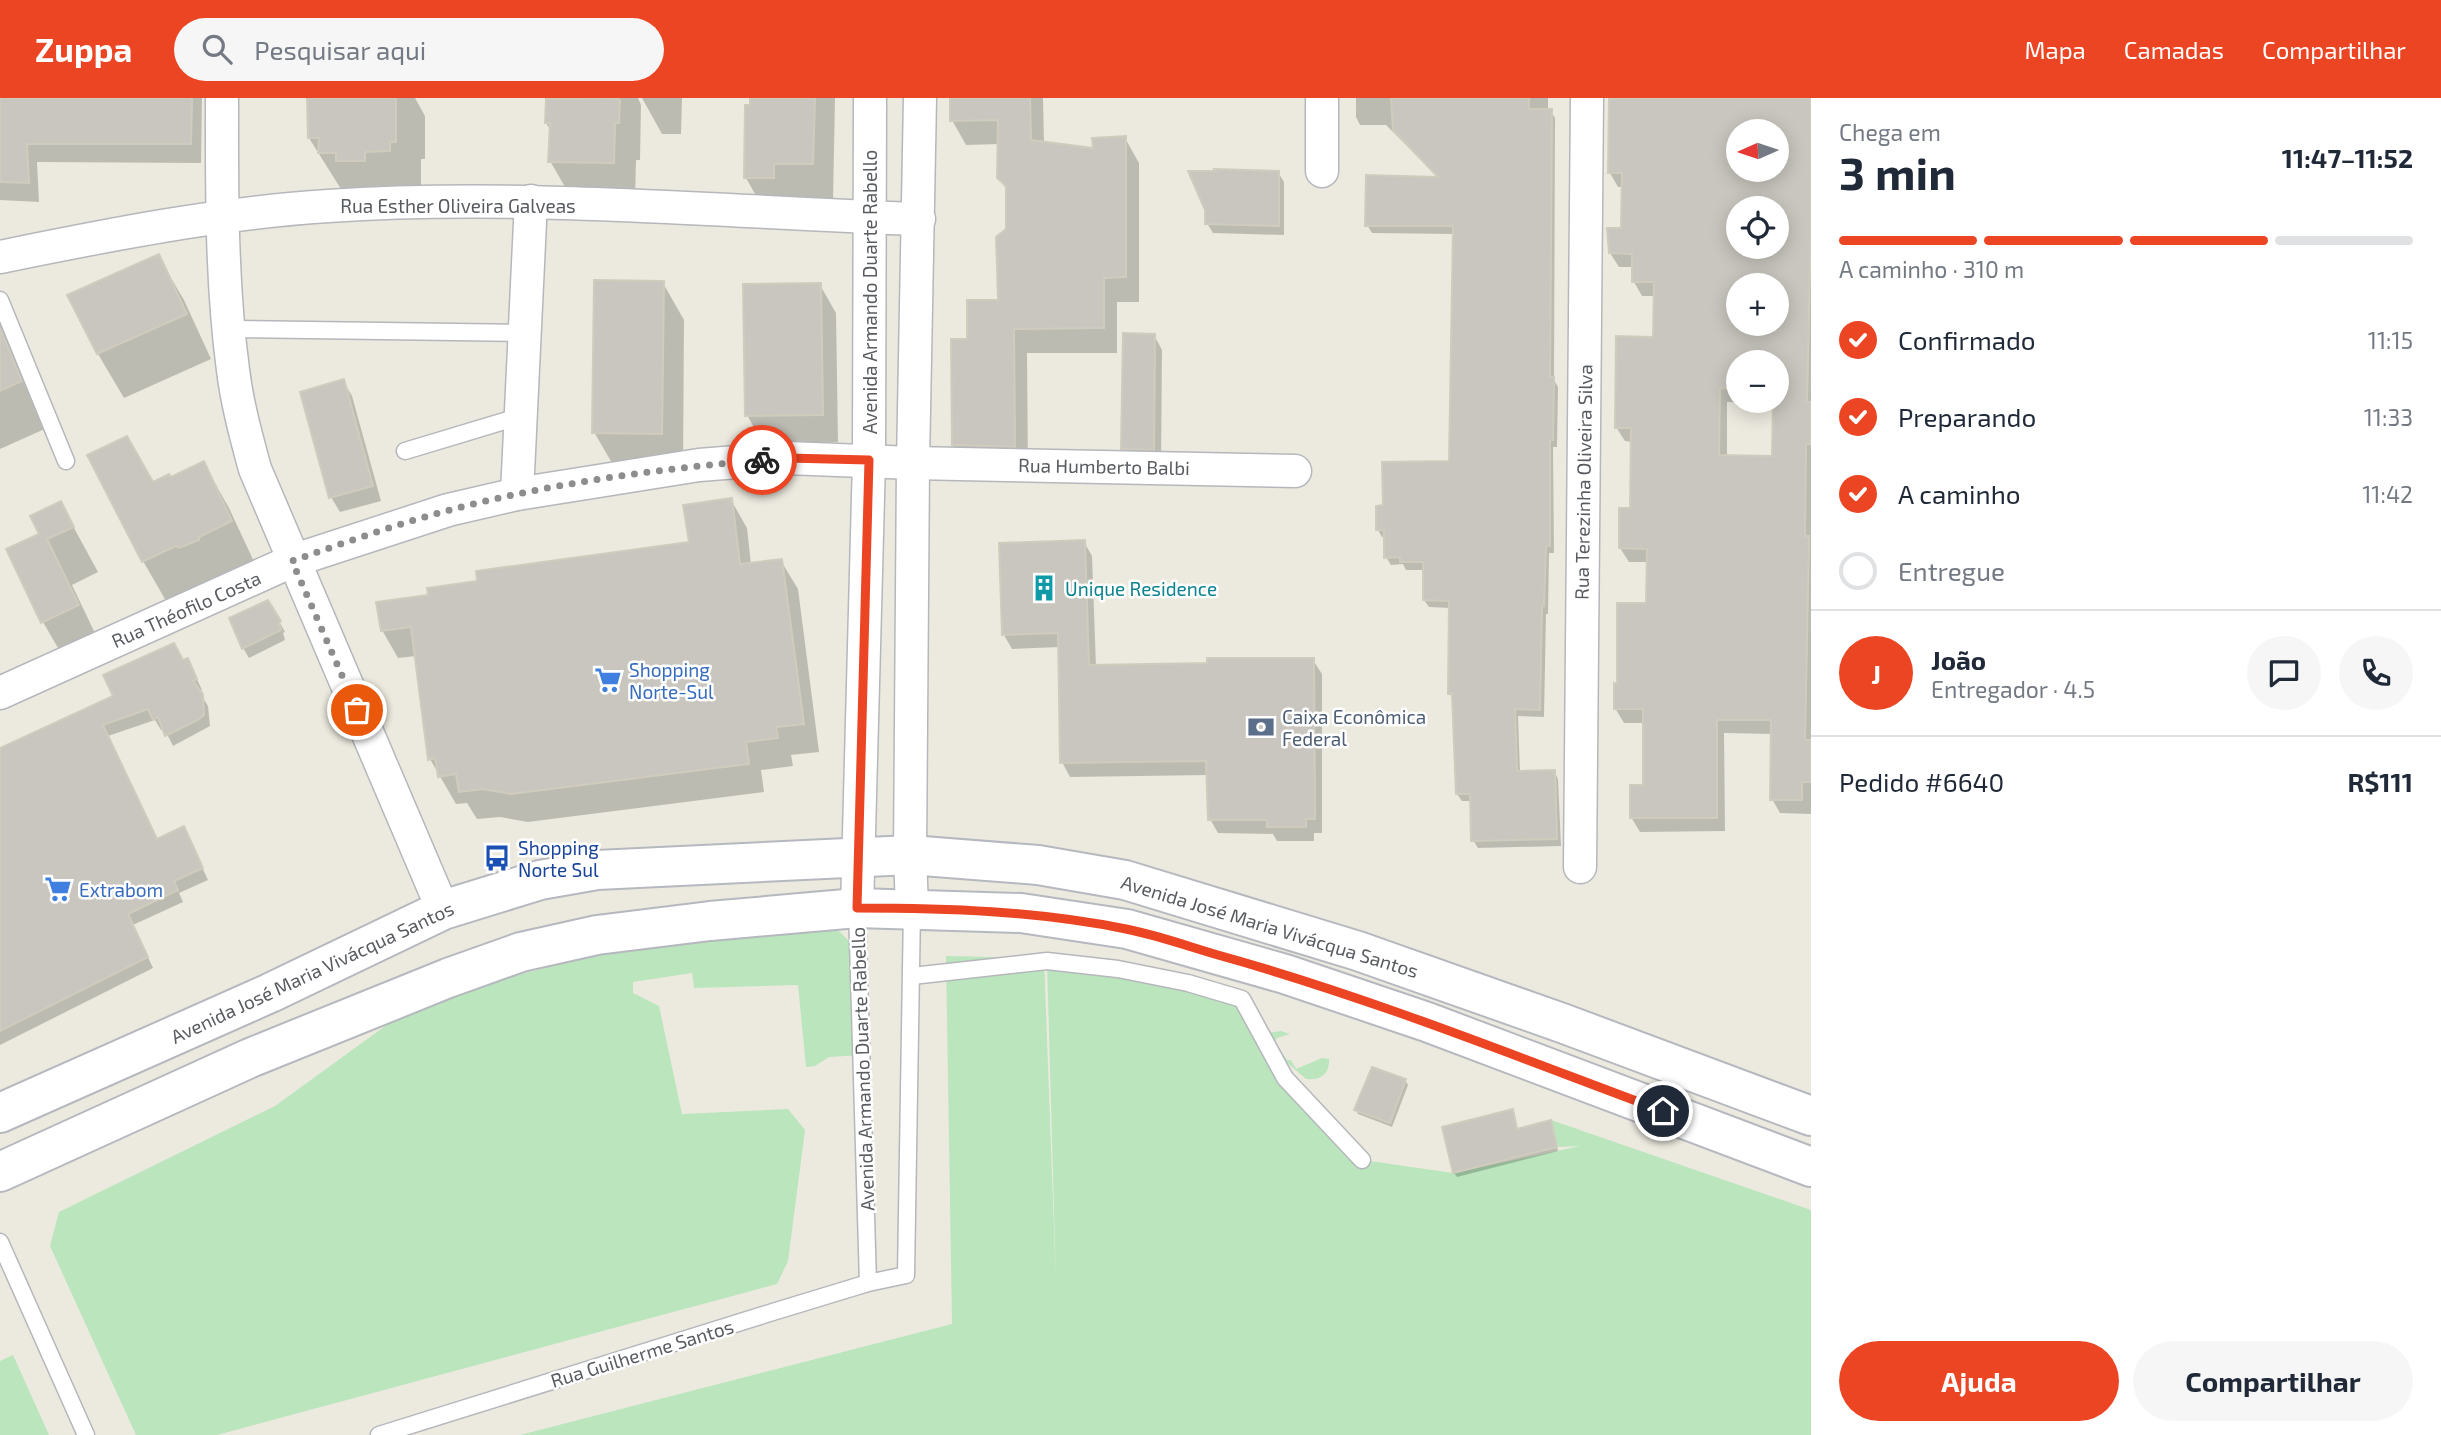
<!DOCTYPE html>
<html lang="pt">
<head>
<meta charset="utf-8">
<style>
  body { margin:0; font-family:"Exo 2",sans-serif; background:#f6f6f7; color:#1f2937; height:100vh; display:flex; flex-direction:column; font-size:26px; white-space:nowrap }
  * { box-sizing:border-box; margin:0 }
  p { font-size:23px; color:#747a83 }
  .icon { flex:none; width:38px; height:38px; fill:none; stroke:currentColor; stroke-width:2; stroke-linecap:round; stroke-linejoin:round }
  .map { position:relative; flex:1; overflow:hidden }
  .sheet { display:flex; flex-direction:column; background:#fff; width:630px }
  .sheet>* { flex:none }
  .needle { width:46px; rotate:267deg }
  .tools { position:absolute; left:1726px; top:21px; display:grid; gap:14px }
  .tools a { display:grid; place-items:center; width:63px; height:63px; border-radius:50%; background:#fff; box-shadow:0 4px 18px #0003; font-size:35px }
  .pin { position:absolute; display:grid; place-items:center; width:60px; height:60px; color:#fff; margin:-30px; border:4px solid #fff; border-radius:50%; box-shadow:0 2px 7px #0007 }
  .courier { position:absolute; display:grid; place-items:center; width:70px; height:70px; margin:-35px; border:5px solid #ec4524; border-radius:50%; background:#fff; color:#222; box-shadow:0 2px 9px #0007 }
  .overview em { font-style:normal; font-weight:700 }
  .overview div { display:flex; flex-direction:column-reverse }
  .overview { display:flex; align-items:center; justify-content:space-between; height:119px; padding:0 28px }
  h1 { font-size:46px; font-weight:700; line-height:52px }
  .bar { display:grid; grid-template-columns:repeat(4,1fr); gap:10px 7px; align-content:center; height:84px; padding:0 28px }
  .bar i { height:9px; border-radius:5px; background:#e0e1e3 }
  .bar .active { background:#ec4524 }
  .bar p { grid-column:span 4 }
  .line { display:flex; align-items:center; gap:18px; padding:0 28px; border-top:2px solid #e0e1e3 }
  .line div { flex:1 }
  .round { display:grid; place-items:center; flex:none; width:74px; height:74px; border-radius:37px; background:#f6f6f7 }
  ol { padding:0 28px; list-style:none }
  li { display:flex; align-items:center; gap:21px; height:77px }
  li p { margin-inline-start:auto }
  li .icon { padding:7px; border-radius:50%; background:#ec4524; color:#fff; stroke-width:4 }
  li:last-child { color:#747a83 }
  li i { width:38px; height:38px; border:4px solid #e0e1e3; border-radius:50% }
  .cta { display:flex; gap:14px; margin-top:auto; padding:14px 28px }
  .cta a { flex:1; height:80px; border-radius:42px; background:#ec4524; color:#fff; font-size:28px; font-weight:700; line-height:80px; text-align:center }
  .cta a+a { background:#f6f6f7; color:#1f2937 }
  header { display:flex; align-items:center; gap:42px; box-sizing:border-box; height:98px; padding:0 35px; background:#ec4524; color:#fff }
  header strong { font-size:33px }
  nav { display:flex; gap:38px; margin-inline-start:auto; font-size:24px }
  .search { width:490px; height:63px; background:#f6f6f7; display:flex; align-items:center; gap:18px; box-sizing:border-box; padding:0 24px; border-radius:38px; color:#747a83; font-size:26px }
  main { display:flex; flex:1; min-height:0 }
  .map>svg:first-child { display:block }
  .green { fill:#bae5bd }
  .shadow { fill:#0003; fill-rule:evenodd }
  .building { fill:#c8c6be; stroke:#d0ccbd; stroke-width:2; fill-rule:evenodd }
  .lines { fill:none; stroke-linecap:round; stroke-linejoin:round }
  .lane-casing { stroke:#b5b7bc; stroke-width:19 }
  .street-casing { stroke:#b5b7bc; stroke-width:35 }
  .secondary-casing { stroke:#b5b8be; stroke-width:42 }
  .lane { stroke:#fff; stroke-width:16 }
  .street { stroke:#fff; stroke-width:32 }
  .secondary { stroke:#fff; stroke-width:38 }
  .done { stroke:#8c8d8c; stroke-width:7; stroke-dasharray:0 12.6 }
  .route { stroke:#ec4524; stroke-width:9 }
  .labels { text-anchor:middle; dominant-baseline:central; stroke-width:5; stroke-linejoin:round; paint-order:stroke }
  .street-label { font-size:19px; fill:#585b60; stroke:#fff }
  .culture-label { font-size:19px; fill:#0d838f; stroke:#fff; text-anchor:start }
  .shop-label { font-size:19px; fill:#366cbe; stroke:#fff; text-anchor:start }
  .service-label { font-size:19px; fill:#4e5e75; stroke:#fff; text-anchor:start }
  .transit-label { font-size:19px; fill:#164399; stroke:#fff; text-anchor:start }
</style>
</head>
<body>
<header>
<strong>Zuppa</strong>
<div class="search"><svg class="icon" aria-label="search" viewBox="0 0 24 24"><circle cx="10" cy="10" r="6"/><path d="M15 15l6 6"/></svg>Pesquisar aqui</div>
<nav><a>Mapa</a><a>Camadas</a><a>Compartilhar</a></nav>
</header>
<main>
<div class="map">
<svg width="1811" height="1337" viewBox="0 0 1811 1337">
  <rect width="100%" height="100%" fill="#eceadf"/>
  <g class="green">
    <path d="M 835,829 L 850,844 L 862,957 L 829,959 L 815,968 L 806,969 L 798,887 L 694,890 L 692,875 L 633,884 L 633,895 L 659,908 L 682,1016 L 788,1011 L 805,1032 L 788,1163 L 777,1186 L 217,1337 L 136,1337 L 50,1148 L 59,1114 L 275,1008 L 399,918 L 485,885 L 599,857 L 692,841 Z"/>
    <path d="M 946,858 L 1044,860 L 1056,1185 L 1047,863 L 1242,901 L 1266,935 L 1281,933 L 1290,936 L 1277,940 L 1275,945 L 1287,962 L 1291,962 L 1296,971 L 1322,960 L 1329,961 C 1330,976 1320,983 1306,981 L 1268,948 L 1363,1062 L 1453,1075 L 1580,1048 L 1557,1049 L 1551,1022 L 1811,1112 L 1811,1337 L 520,1337 L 952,1226 Z"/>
    <path d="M 13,1257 L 49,1337 L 0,1337 L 0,1263 Z"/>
  </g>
  <g class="shadow">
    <path d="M 0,0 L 202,0 L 201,65 L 37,64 L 39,104 L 0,102 Z"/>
    <path d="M 309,0 L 415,0 L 425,18 L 425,61 L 421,61 L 421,88 L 415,88 L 415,98 L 346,99 L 309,40 Z"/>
    <path d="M 548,0 L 638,0 L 641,7 L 640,62 L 636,62 L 635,102 L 572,101 L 550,63 L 551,33 L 546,25 Z"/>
    <path d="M 642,0 L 682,0 L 681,36 L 662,36 Z"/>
    <path d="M 751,0 L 835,0 L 833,103 L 767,117 L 746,80 Z"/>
    <path d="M 952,0 L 1043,0 L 1044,46 L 1095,52 L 1125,40 L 1139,65 L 1139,204 L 1117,204 L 1117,255 L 1027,255 L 1028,373 L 968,372 L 953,347 L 969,242 L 1000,204 L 1007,132 L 1008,95 L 999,79 L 999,46 L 966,47 L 952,22 Z"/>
    <path d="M 1356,0 L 1548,0 L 1548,13 L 1551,13 L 1555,20 L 1554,282 L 1558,289 L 1557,349 L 1553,349 L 1554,455 L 1549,455 L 1548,516 L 1546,516 L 1544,619 L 1518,618 L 1520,674 L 1554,673 L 1558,681 L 1561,748 L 1478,750 L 1473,742 L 1472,703 L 1462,703 L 1457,696 L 1454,604 L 1450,596 L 1451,510 L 1429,509 L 1424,502 L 1425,472 L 1406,472 L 1403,466 L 1391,467 L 1386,459 L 1386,439 L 1382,439 L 1378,432 L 1384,409 L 1451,365 L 1455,136 L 1372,135 L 1367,127 L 1439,80 L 1386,27 L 1360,27 L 1356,19 Z"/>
    <path d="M 1610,0 L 1811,0 L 1811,716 L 1780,715 L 1772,701 L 1773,636 L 1724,635 L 1725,733 L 1640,734 L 1631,719 L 1645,689 L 1645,625 L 1624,625 L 1615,610 L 1619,587 L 1648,507 L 1648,464 L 1629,464 L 1620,450 L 1632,412 L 1633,344 L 1625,343 L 1616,329 L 1655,240 L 1656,198 L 1642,198 L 1634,184 L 1634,169 L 1619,169 L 1610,155 L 1623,132 L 1623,89 L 1618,89 L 1610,75 ZM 1738,33 L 1776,33 L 1776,72 L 1738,72 ZM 1738,110 L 1776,110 L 1776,149 L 1738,149 ZM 1738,187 L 1776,187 L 1776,226 L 1738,226 ZM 1738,264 L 1776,264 L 1776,303 L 1738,303 ZM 1727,304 L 1774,305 L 1773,360 L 1727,359 Z"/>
    <path d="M 1278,74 L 1284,84 L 1284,137 L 1213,135 L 1207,125 Z"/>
    <path d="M 158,158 L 184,202 L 211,261 L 124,300 L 98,256 L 70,198 Z"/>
    <path d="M 663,185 L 684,222 L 683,373 L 616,372 L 594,334 Z"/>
    <path d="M 820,187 L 836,215 L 838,344 L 763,346 L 747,317 Z"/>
    <path d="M 0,211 L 47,330 L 0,351 Z"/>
    <path d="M 1154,237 L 1162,252 L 1161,366 L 1131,365 L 1123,351 Z"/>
    <path d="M 343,283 L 352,298 L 381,403 L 340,414 L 331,399 Z"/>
    <path d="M 204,366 L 229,410 L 256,468 L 169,508 L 143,463 L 171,381 Z"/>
    <path d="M 731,402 L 747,430 L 751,467 L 781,463 L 798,491 L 819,654 L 791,657 L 793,668 L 761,672 L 764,694 L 528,724 L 500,719 L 477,721 L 467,705 L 456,706 L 430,661 L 416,558 L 398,560 L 382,532 L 430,498 L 691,446 Z"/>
    <path d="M 61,406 L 98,474 L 72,487 L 103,552 L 69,569 L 43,524 L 9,452 L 41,437 Z"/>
    <path d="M 1084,444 L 1092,458 L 1096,569 L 1313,562 L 1322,576 L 1322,735 L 1314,735 L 1314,743 L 1277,743 L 1273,736 L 1218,735 L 1210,721 L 1208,677 L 1070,679 L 1062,664 L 1060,549 L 1012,551 L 1004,537 Z"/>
    <path d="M 268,504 L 285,534 L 283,535 L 285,542 L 249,560 L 243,550 Z"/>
    <path d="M 188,562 L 202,592 L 199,594 L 208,608 L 210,628 L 173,648 L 164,630 L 161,632 L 155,622 L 108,638 L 157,743 L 189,741 L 208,782 L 179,795 L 183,804 L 133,827 L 153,870 L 0,947 L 0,652 L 115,599 Z"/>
    <path d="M 1405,982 L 1408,987 L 1392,1029 L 1358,1016 L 1356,1012 Z"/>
    <path d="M 1512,1013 L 1518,1033 L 1550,1024 L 1558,1053 L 1457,1079 L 1454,1075 Z"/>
  </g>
  <g class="building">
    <path d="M 0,0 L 192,0 L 191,46 L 27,46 L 29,85 L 0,84 Z"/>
    <path d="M 307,0 L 396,0 L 396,44 L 390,44 L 390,53 L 365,54 L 365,63 L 336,63 L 336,55 L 318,55 L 319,40 L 308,40 Z"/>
    <path d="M 615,0 L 620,2 L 619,25 L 615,25 L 614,65 L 548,64 L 550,25 L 545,25 L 546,1 Z"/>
    <path d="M 750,0 L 815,0 L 813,66 L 774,66 L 774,80 L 744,80 L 745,7 L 750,7 Z"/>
    <path d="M 950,0 L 1030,0 L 1031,42 L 1093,50 L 1092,40 L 1126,38 L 1126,179 L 1104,180 L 1104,230 L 1014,231 L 1015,349 L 952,347 L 951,241 L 967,241 L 967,202 L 998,202 L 996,139 L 1006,131 L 1006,88 L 997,80 L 998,22 L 950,23 Z"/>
    <path d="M 1391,0 L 1529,0 L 1529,11 L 1552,11 L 1550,279 L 1554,279 L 1553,342 L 1550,342 L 1550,448 L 1546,448 L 1544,508 L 1542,508 L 1540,612 L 1515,611 L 1517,673 L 1555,672 L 1557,741 L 1471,743 L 1470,696 L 1456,696 L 1452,596 L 1448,596 L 1449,503 L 1423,502 L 1423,464 L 1400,464 L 1400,459 L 1384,460 L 1384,432 L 1376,432 L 1376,408 L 1383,407 L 1382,364 L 1449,363 L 1453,128 L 1365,128 L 1366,77 L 1438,79 L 1393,32 Z"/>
    <path d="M 1609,0 L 1811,0 L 1811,126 L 1807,304 L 1811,304 L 1811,346 L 1806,346 L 1805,438 L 1809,438 L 1805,642 L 1811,642 L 1811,684 L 1802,684 L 1802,702 L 1770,702 L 1771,622 L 1717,622 L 1717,720 L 1630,720 L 1630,687 L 1643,687 L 1643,611 L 1614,611 L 1614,585 L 1617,586 L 1617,505 L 1646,505 L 1647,451 L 1619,450 L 1619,410 L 1630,410 L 1631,330 L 1615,330 L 1616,238 L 1653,239 L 1654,184 L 1632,184 L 1632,156 L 1609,155 L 1607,130 L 1621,130 L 1622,75 L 1608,75 ZM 1738,33 L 1776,33 L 1776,72 L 1738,72 ZM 1738,110 L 1776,110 L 1776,149 L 1738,149 ZM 1738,187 L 1776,187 L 1776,226 L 1738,226 ZM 1738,264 L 1776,264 L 1776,303 L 1773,303 L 1772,358 L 1719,357 L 1720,290 L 1738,291 Z"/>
    <path d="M 1214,71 L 1279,73 L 1279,128 L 1205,126 L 1205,112 L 1188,73 L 1215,73 Z"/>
    <path d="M 159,156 L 187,216 L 97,256 L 67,197 Z"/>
    <path d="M 594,182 L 664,183 L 662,336 L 592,335 Z"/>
    <path d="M 821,185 L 823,317 L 745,318 L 743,186 Z"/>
    <path d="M 0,230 L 22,283 L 0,293 Z"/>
    <path d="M 1123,235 L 1155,236 L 1154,352 L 1121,351 Z"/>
    <path d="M 344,281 L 373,388 L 329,400 L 300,294 Z"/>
    <path d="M 127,338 L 153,384 L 169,376 L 171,379 L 204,363 L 232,423 L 199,439 L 199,442 L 179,450 L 176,448 L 142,464 L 87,357 Z"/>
    <path d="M 732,400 L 740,466 L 782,461 L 804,626 L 776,629 L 778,640 L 746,644 L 749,666 L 511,696 L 483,691 L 459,694 L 456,676 L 438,679 L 435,660 L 428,662 L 411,529 L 381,533 L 376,504 L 428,497 L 427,490 L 477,483 L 476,473 L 689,444 L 683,407 Z"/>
    <path d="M 61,403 L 74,429 L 47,441 L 79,507 L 41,525 L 6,451 L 39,436 L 30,418 Z"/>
    <path d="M 1085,442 L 1089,567 L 1207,565 L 1207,560 L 1314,560 L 1315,721 L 1306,721 L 1306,729 L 1267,729 L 1267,722 L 1208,722 L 1206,663 L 1060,665 L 1058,535 L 1002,537 L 999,445 Z"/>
    <path d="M 268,502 L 281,523 L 279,525 L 281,532 L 242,551 L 229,520 Z"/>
    <path d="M 174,545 L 183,562 L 188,560 L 197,581 L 193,583 L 203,596 L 204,617 L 198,622 L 165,638 L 158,619 L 153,622 L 148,611 L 103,627 L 157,741 L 184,728 L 203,770 L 174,783 L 178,792 L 128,816 L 148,859 L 0,933 L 0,650 L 113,598 L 103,577 Z"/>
    <path d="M 1372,969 L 1406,981 L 1390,1025 L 1354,1012 Z"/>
    <path d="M 1513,1011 L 1517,1031 L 1551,1022 L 1557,1049 L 1453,1075 L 1442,1029 Z"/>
  </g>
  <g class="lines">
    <g class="lane-casing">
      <g id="lane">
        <path d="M 0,202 L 66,363"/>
        <path d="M 230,231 L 525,235"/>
        <path d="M 405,353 L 521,318"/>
        <path d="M 857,810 L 868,1185"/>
        <path d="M 912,878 L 1047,863 L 1118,871 L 1188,885 L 1242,901 L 1285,980 L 1362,1062"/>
        <path d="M 0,1144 L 86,1337"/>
        <path d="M 379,1337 L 776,1213 L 868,1185 L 906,1177 L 912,811"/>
      </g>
    </g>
    <g class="street-casing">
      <g id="street">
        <path d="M 222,0 C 222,90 221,182 233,272 C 237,305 246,338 255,371 L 443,812"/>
        <path d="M 1322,0 L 1322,73"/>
        <path d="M 0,159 C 108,137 218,115 328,108 C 525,95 723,114 919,121"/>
        <path d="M 517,396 L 531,103"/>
        <path d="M 0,595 L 292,463 L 448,412 L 517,396 L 699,367 L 787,360 L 913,365 L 1295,373"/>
        <path d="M 1580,769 L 1587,0"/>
        <path d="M 857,810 L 869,362 L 870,0"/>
        <path d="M 912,810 L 910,757 L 913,365 L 920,0"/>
      </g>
    </g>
    <g class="secondary-casing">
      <g id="secondary">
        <path d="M 0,1015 L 270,895 L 443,812 L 540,782 L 597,772 L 910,757 L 1038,767 L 1125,782 L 1358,853 L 1562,925 L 1811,1018"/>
        <path d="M 0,1074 L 250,960 L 448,880 L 521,854 L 597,837 L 710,823 L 857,810 L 1021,815 L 1127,831 L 1285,876 L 1427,924 L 1811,1069"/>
      </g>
    </g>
    <use href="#lane" class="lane"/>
    <use href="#street" class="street"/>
    <use href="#secondary" class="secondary"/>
  </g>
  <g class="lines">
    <path class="done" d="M 357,612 L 292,463 C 344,445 397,426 450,412 C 552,385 658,371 762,362"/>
    <path class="route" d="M 762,362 L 787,360 L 869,362 L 857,810 C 947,810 1037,813 1126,831 C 1157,837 1187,848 1218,857 C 1369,899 1515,958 1663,1013"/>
  </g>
  <defs>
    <g id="building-bare" transform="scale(2.1)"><path d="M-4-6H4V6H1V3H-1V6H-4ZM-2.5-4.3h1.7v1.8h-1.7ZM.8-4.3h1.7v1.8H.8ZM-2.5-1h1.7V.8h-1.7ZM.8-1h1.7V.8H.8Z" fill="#0f9aa8" stroke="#fff" stroke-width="2.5" paint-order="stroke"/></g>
    <g id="supermarket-bare" transform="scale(2.1)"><path d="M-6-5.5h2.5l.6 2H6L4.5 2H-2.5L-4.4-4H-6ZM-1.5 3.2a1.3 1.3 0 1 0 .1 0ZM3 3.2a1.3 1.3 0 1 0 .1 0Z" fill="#3f7fe0" stroke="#fff" stroke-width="2.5" paint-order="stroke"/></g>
    <g id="bank-bare" transform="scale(2.1)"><path d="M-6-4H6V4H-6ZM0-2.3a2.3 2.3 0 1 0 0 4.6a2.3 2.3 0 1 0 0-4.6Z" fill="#5c6f8a" stroke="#fff" stroke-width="2.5" paint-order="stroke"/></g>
    <g id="bus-bare" transform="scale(2.1)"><path d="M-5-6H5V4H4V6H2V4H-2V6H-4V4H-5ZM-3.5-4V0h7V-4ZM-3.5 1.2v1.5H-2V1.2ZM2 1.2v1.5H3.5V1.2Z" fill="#1a4fb4" stroke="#fff" stroke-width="2.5" paint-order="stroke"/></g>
  </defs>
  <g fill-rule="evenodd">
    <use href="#building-bare" x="1044" y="490"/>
    <use href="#supermarket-bare" x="608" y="582"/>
    <use href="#bank-bare" x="1261" y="629"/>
    <use href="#bus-bare" x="497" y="760"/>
    <use href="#supermarket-bare" x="58" y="791"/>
  </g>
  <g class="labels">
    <g class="street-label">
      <text x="458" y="107">Rua Esther Oliveira Galveas</text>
      <text transform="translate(869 194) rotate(-90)">Avenida Armando Duarte Rabello</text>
      <text transform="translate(1104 368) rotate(1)">Rua Humberto Balbi</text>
      <text transform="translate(1583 384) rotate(-89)">Rua Terezinha Oliveira Silva</text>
      <text transform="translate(186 511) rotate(-24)">Rua Théofilo Costa</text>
      <text transform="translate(1270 828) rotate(17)">Avenida José Maria Vivácqua Santos</text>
      <text transform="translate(312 874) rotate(-25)">Avenida José Maria Vivácqua Santos</text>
      <text transform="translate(862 971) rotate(-92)">Avenida Armando Duarte Rabello</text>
      <text transform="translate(642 1255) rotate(-17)">Rua Guilherme Santos</text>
    </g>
    <g class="culture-label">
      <text x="1065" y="490">Unique Residence</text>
    </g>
    <g class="shop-label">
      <text x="629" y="571">Shopping<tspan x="629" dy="22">Norte-Sul</tspan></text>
      <text x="79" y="791">Extrabom</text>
    </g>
    <g class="service-label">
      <text x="1282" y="618">Caixa Econômica<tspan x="1282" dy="22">Federal</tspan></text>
    </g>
    <g class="transit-label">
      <text x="518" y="749">Shopping<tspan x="518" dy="22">Norte Sul</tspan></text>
    </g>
  </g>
</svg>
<div class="tools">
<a><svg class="needle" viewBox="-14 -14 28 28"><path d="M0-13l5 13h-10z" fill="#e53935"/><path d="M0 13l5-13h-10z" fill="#747a83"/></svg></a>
<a><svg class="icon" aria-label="locate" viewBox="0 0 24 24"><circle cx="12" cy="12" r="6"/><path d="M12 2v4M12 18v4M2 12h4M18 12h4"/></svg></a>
<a>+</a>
<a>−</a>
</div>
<div class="pin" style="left:357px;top:612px;background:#ea580c"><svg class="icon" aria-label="bag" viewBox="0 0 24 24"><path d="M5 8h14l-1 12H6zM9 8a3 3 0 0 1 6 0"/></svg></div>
<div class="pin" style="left:1663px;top:1013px;background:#1f2937"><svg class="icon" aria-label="home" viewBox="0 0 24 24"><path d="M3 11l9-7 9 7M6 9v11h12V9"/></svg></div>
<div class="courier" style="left:762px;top:362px"><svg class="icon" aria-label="bike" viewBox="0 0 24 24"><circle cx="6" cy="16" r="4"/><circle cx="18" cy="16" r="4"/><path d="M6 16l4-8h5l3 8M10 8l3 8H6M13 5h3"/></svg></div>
</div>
<section class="sheet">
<div class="overview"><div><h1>3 min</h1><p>Chega em</p></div><em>11:47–11:52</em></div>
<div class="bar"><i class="active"></i><i class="active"></i><i class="active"></i><i></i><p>A caminho · 310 m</p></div>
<ol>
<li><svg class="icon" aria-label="check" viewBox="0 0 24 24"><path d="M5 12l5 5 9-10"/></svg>Confirmado<p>11:15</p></li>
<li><svg class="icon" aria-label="check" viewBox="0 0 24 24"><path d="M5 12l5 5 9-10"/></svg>Preparando<p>11:33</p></li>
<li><svg class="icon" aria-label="check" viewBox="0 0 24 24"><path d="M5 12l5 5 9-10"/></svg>A caminho<p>11:42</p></li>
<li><i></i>Entregue</li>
</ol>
<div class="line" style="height:126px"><b class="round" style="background:#ec4524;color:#fff">J</b><div><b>João</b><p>Entregador · 4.5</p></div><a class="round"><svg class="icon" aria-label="chat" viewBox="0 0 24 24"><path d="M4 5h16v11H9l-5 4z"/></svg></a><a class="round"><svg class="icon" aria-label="phone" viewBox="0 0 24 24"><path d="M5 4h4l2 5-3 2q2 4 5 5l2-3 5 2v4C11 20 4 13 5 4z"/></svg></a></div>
<div class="line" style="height:91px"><div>Pedido #6640</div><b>R$111</b></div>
<div class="cta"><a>Ajuda</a><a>Compartilhar</a></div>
</section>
</main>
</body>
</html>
